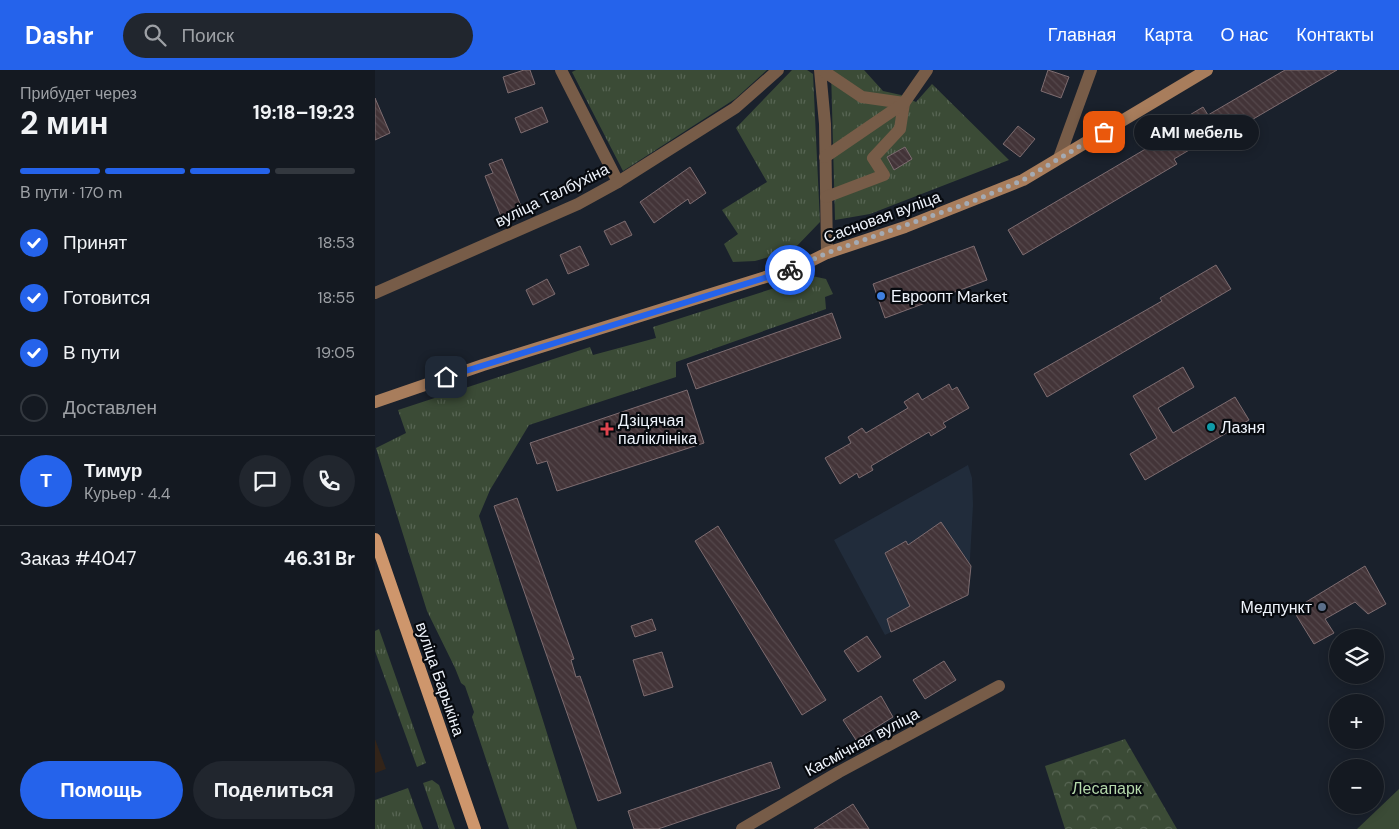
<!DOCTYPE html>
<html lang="ru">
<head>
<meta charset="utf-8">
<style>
  body { margin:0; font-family:"DM Sans",sans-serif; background:#21262e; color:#f1f3f6; height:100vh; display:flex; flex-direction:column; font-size:19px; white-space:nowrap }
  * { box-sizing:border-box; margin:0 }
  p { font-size:16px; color:#9da0a5 }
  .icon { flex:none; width:28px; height:28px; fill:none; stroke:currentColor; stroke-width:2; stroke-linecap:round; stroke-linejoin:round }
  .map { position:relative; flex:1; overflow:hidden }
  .side { display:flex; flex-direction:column; background:#141921; width:375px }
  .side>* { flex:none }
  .tools { position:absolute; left:954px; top:559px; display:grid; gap:10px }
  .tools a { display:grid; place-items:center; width:55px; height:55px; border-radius:50%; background:#141921; box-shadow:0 2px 12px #0003,0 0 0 1px #33383f; font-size:25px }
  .pin { position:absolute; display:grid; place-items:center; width:42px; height:42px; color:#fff; margin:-21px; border-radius:10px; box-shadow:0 2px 8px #0006 }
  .courier { position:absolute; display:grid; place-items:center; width:50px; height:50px; margin:-25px; border:4px solid #2563eb; border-radius:50%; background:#fff; color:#222; box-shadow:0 1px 6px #0007 }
  .bubble { position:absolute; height:35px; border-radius:18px; background:#141921; box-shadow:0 2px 12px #0003,0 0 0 1px #33383f; font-size:16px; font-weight:700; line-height:35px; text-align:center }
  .head em { font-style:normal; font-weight:700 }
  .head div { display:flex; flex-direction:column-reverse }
  .head { display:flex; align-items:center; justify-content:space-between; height:85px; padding:0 20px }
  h1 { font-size:32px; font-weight:700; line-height:38px }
  .bar { display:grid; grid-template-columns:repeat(4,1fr); gap:8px 5px; align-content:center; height:60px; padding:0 20px }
  .bar i { height:6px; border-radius:4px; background:#33383f }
  .bar .active { background:#2563eb }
  .bar p { grid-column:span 4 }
  .line { display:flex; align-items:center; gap:12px; padding:0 20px; border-top:1px solid #33383f }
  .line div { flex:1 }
  .round { display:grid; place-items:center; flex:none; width:52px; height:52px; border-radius:26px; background:#21262e }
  ol { padding:0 20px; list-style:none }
  li { display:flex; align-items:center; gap:15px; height:55px }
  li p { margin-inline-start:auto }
  li .icon { padding:5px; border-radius:50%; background:#2563eb; color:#fff; stroke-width:4 }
  li:last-child { color:#9da0a5 }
  li i { width:28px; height:28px; border:2px solid #33383f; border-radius:50% }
  .action { display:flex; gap:10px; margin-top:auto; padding:10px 20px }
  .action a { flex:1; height:58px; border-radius:30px; background:#2563eb; color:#fff; font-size:20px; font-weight:700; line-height:58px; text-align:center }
  .action a+a { background:#21262e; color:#f1f3f6 }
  header { display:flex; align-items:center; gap:30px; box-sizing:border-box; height:70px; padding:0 25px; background:#2563eb; color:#fff }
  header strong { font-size:24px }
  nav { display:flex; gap:28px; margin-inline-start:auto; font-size:18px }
  .search { width:350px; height:45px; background:#21262e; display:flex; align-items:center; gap:12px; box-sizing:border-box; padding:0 18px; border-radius:28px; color:#9da0a5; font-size:19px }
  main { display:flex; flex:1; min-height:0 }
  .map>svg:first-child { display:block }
  .built { fill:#212c3b }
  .education { fill:#332419 }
  .grass { fill:url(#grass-tufts) }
  .forest { fill:url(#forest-crowns) }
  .garden { fill:#3b4b36 }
  .building { fill:url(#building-back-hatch); stroke:#7d6c70 }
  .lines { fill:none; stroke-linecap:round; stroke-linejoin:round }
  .street { stroke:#775c48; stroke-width:12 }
  .secondary { stroke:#a87d5c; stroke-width:12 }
  .primary { stroke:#ce966c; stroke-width:12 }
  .done { stroke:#a4aab3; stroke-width:5; stroke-dasharray:0 9 }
  .route { stroke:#2563eb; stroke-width:6 }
  .shop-dot { fill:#3f7fe0; stroke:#070a0f; stroke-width:2 }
  .culture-dot { fill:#0f9aa8; stroke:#070a0f; stroke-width:2 }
  .health-dot { fill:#e0444e; stroke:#070a0f; stroke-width:2 }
  .service-dot { fill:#5c6f8a; stroke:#070a0f; stroke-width:2 }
  .labels { text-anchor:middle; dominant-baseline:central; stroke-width:4.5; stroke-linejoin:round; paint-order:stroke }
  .street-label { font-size:16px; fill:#eff4fc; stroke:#070a0f }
  .poi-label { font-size:16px; fill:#eff4fc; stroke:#070a0f; text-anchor:start }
  .park-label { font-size:16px; fill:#b5d9ab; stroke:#070a0f }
</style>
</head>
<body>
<header>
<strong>Dashr</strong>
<div class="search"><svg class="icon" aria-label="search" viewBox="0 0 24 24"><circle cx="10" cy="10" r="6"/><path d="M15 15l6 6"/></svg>Поиск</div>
<nav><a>Главная</a><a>Карта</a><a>О нас</a><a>Контакты</a></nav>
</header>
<main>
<section class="side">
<div class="head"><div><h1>2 мин</h1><p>Прибудет через</p></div><em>19:18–19:23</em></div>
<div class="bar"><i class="active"></i><i class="active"></i><i class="active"></i><i></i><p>В пути · 170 m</p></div>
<ol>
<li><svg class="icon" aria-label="check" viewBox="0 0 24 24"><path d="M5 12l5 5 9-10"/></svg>Принят<p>18:53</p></li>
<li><svg class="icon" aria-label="check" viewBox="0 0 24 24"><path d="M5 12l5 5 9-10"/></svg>Готовится<p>18:55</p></li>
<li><svg class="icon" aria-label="check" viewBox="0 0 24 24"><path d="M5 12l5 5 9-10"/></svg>В пути<p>19:05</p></li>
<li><i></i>Доставлен</li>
</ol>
<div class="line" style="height:90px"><b class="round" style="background:#2563eb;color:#fff">Т</b><div><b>Тимур</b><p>Курьер · 4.4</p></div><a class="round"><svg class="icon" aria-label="chat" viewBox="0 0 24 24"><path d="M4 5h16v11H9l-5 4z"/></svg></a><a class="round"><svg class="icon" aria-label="phone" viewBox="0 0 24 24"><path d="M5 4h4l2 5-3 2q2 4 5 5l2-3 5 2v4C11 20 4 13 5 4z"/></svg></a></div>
<div class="line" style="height:65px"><div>Заказ #4047</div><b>46.31 Br</b></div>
<div class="action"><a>Помощь</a><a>Поделиться</a></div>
</section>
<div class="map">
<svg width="1024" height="759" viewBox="0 0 1024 759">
  <defs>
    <pattern id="grass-tufts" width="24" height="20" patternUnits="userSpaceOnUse" patternTransform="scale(1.25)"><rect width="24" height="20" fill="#3b4b36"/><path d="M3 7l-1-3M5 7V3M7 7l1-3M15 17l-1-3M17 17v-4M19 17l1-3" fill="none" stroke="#586654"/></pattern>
    <pattern id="forest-crowns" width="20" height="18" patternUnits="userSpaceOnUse" patternTransform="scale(1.25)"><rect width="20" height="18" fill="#3b4b36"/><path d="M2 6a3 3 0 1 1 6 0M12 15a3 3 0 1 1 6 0" fill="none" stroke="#586654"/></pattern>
    <pattern id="building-back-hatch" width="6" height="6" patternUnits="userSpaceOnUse" patternTransform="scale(1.25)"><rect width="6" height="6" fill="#433438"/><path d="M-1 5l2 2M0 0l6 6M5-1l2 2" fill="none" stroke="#55484c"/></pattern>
  </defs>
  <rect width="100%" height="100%" fill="#1a212c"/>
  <path class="built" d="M 593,395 L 597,408 L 598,435 L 593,525 L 510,565 L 459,470 Z"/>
  <path class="education" d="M 0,669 L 11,699 L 0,703 Z"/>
  <g class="grass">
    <path d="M 201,0 L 392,0 L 360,29 L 248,101 L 197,2 Z"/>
    <path d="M 417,0 L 432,0 L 438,4 L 445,152 L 418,180 L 380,191 L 358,192 L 349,174 L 363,164 L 347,140 L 392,112 L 361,58 Z"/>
    <path d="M 456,0 L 489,0 L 508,21 L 526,25 L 541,32 L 557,14 L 634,90 L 495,144 L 460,150 Z"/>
    <path d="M 437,206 L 451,209 L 458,224 L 450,227 L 451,239 L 301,292 L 301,307 L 154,355 L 115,420 L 104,446 L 202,759 L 134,759 L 97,647 L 99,642 L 90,616 L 86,613 L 80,598 L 52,541 L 1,378 L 31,363 L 23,340 L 215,277 L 218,285 L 281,268 L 278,257 Z"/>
    <path d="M 4,559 L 51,693 L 42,697 L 0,581 L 0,561 Z"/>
    <path d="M 57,710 L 64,715 L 80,759 L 64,759 L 48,713 Z"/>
    <path d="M 33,718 L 48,759 L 0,759 L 0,730 Z"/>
  </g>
  <path class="forest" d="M 750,669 L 802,759 L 690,759 L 670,696 Z"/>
  <path class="garden" d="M 1024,719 L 1024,759 L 982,759 Z"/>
  <g class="building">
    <path d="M 149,0 L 155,0 L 160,14 L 133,23 L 128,7 Z"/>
    <path d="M 673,0 L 694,7 L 686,28 L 666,21 Z"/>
    <path d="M 910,0 L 962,0 L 856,62 L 853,57 L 799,89 L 802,94 L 648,185 L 633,160 L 796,64 L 793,58 L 828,37 L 833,45 Z"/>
    <path d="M 0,28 L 15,63 L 0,70 Z"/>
    <path d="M 167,37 L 173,52 L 146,63 L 140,48 Z"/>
    <path d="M 643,56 L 660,69 L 645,87 L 628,74 Z"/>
    <path d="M 530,77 L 537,89 L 519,100 L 512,87 Z"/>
    <path d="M 127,89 L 150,146 L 129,154 L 110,106 L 118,103 L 114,94 Z"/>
    <path d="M 315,97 L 331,123 L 315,134 L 313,129 L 279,153 L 265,132 Z"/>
    <path d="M 250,151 L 257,165 L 236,175 L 229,161 Z"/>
    <path d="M 205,176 L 214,195 L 193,204 L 185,185 Z"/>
    <path d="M 599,176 L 612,210 L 510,248 L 498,214 Z"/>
    <path d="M 841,195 L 856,219 L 672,327 L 659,304 L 787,231 L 785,228 Z"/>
    <path d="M 172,209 L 180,224 L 158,235 L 151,220 Z"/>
    <path d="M 457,243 L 466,268 L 321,319 L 312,294 Z"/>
    <path d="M 808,297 L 819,317 L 783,338 L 798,363 L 860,327 L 874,350 L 770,410 L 755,384 L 782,368 L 758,326 Z"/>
    <path d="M 574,314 L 577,320 L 582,317 L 594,338 L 568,353 L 571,357 L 556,366 L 554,362 L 496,396 L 498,400 L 484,408 L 482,403 L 465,414 L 450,388 L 476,373 L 473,367 L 487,358 L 491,363 L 533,338 L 529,332 L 543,323 L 547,330 Z"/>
    <path d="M 312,320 L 329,373 L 182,421 L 172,391 L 162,394 L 155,373 Z"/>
    <path d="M 142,428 L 199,589 L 196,590 L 201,607 L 205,606 L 246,723 L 223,731 L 119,436 Z"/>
    <path d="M 566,452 L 596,496 L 593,525 L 516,562 L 512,549 L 535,536 L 510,483 L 531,471 L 533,475 Z"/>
    <path d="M 343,456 L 451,630 L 427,645 L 320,471 Z"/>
    <path d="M 990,496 L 1011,534 L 993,544 L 980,532 L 950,549 L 959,563 L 939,574 L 918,540 Z"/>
    <path d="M 277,549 L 281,560 L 260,567 L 256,556 Z"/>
    <path d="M 492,566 L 506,587 L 483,602 L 469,581 Z"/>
    <path d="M 287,582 L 298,617 L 269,626 L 258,590 Z"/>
    <path d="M 569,591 L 581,610 L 550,629 L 538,610 Z"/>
    <path d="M 506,626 L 518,647 L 481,670 L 468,650 Z"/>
    <path d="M 396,692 L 405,718 L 283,759 L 259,759 L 253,741 Z"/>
    <path d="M 478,734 L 494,759 L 439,759 Z"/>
  </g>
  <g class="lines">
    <g class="street">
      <path d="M 186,0 L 243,112"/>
      <path d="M 445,0 L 450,54 L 452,183"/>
      <path d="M 447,0 L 487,27 L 529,33 L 525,59 L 498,88 L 509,105 L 451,127"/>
      <path d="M 450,87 L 529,33 L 552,0"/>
      <path d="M 684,88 L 716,0"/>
      <path d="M 0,223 L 203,134 L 243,112 L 360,38 L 403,0"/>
      <path d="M 367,759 L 464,702 L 624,616"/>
    </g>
    <path class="secondary" d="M 0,332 L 108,295 L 426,196 L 452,183 L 530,157 L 648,110 L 832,0"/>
    <path class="primary" d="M 0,469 L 100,759"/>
  </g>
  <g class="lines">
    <path class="done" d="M 415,200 L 452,183 L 596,132 L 648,110 L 729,62"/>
    <path class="route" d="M 71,307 L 415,200"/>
  </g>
  <circle class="shop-dot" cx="506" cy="226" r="5"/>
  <circle class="culture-dot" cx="836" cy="357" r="5"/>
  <path class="health-dot" d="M229.5 351.5h5v5h5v5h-5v5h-5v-5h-5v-5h5z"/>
  <circle class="service-dot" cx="947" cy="537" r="5"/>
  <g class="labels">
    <g class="street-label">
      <text transform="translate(177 125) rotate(-26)">вуліца Талбухіна</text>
      <text transform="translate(507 147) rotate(-20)">Сасновая вуліца</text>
      <text transform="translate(65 609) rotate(71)">вуліца Барыкіна</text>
      <text transform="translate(487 672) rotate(-28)">Касмічная вуліца</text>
    </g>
    <g class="poi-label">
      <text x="516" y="226">Евроопт Market</text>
      <text x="243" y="350">Дзіцячая<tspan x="243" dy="18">паліклініка</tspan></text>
      <text x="846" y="357">Лазня</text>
      <text x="937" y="537" text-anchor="end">Медпункт</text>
    </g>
    <g class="park-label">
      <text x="732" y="718">Лесапарк</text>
    </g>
  </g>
</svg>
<div class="tools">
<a><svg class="icon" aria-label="layers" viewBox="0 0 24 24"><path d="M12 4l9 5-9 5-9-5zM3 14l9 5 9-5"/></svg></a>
<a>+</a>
<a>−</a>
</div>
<div class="pin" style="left:729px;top:62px;background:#ea580c"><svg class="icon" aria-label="bag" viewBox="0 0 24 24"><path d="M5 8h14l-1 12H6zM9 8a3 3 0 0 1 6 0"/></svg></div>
<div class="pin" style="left:71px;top:307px;background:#1f2937"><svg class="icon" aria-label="home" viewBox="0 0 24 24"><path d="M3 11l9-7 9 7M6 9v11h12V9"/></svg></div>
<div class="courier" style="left:415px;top:200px"><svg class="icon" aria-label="bike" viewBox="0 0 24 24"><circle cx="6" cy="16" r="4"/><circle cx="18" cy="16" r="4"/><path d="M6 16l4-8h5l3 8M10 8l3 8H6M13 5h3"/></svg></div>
<div class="bubble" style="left:759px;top:45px;width:125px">AMI мебель</div>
</div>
</main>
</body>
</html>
